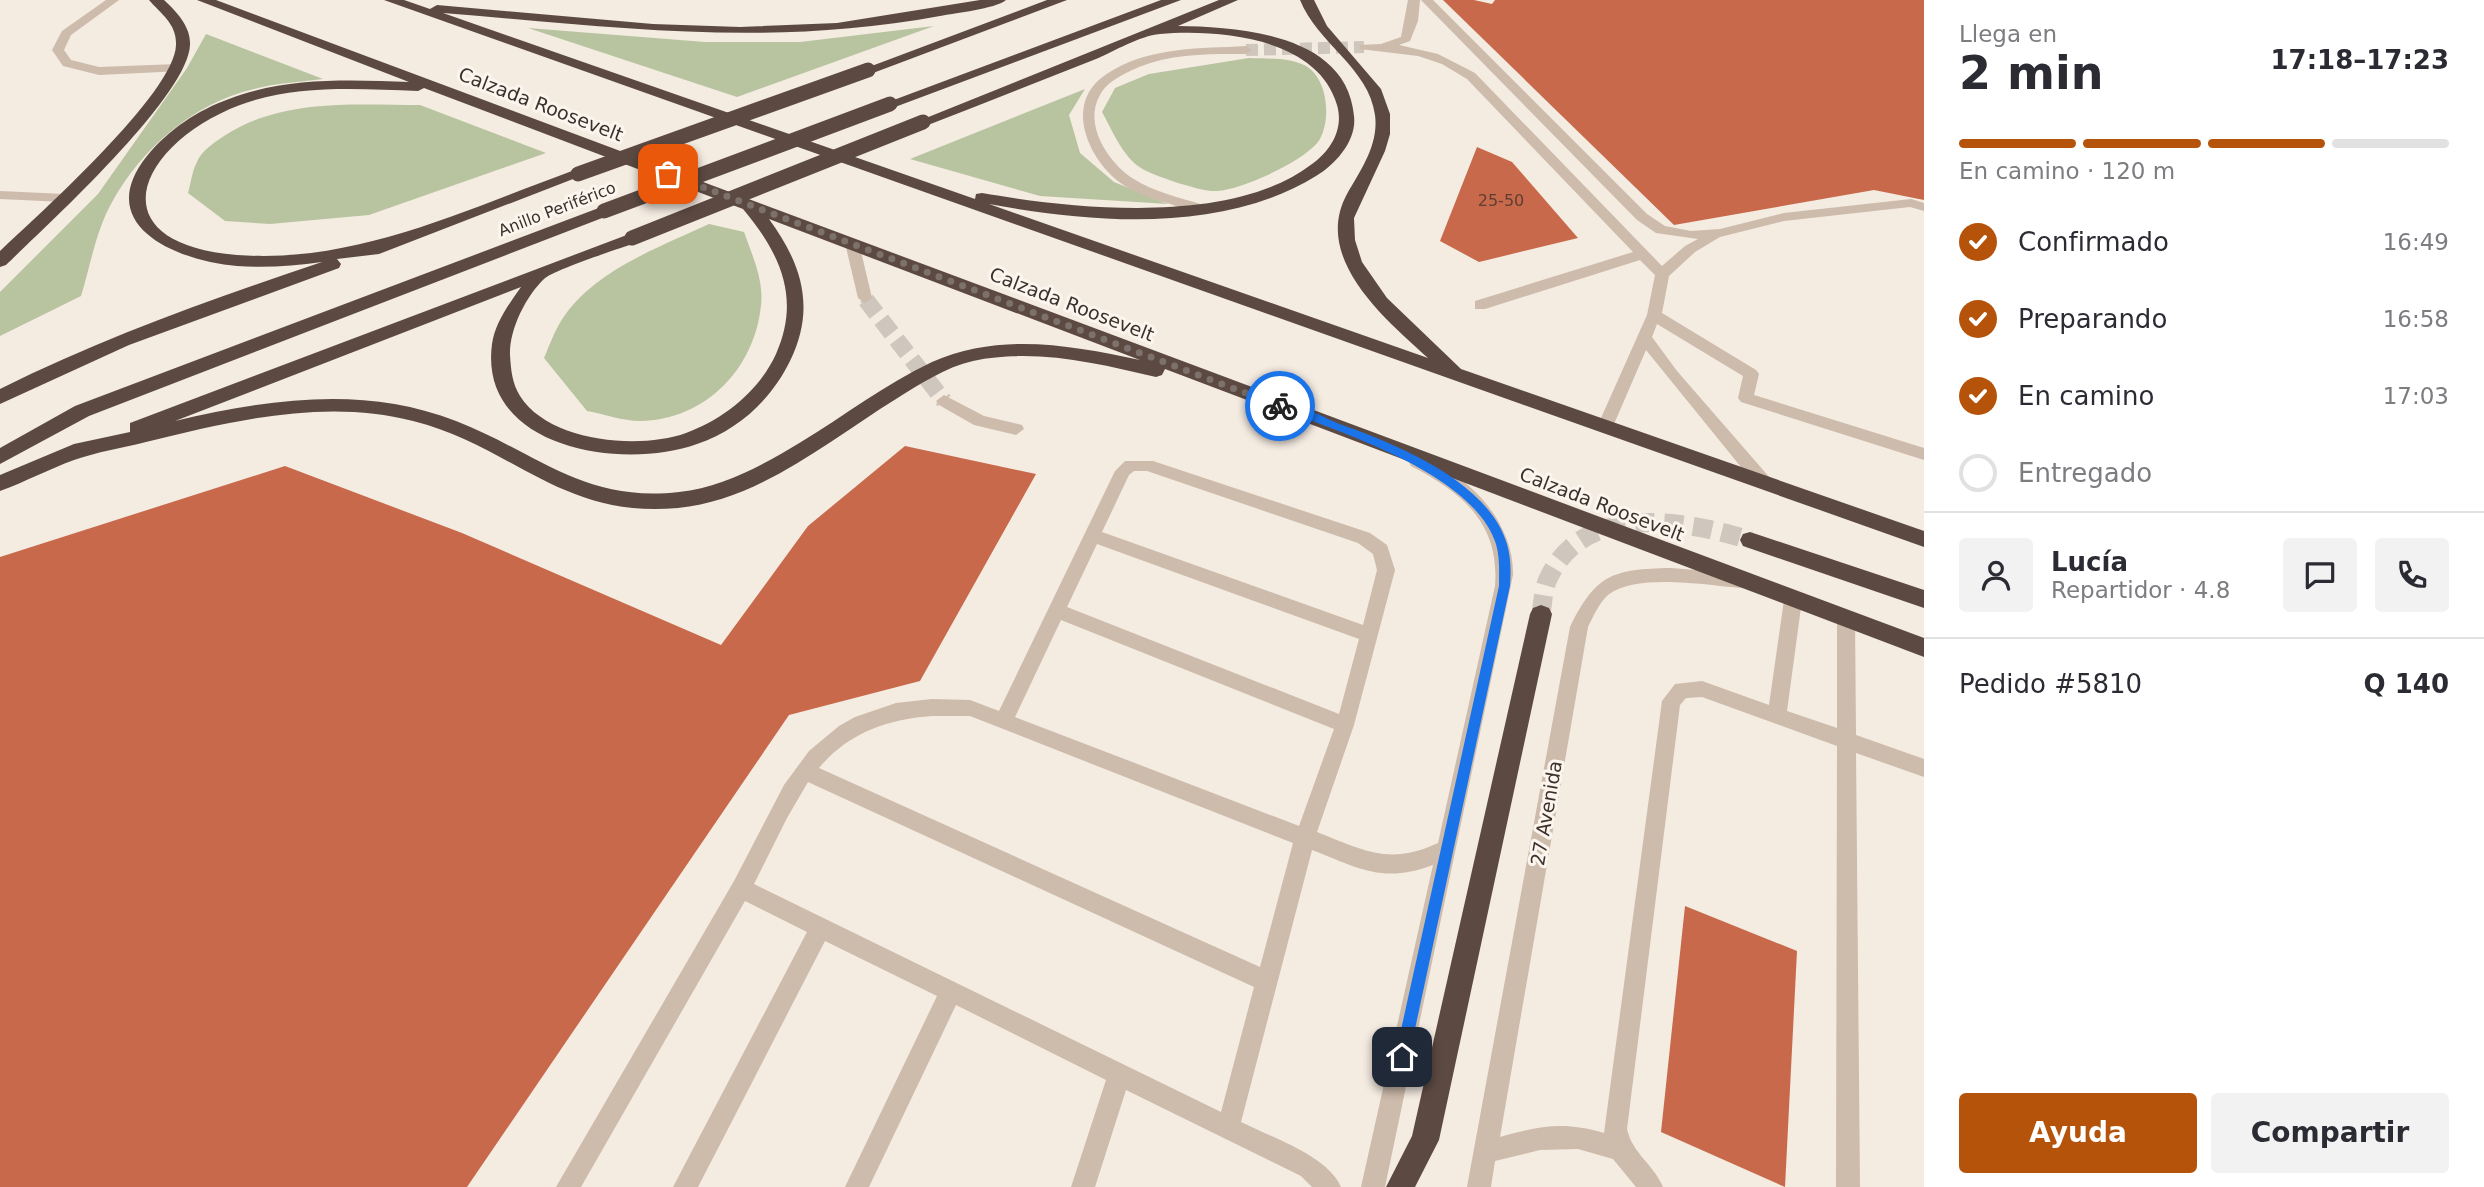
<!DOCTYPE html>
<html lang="es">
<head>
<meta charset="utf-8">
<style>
  body { margin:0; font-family:"DejaVu Sans",sans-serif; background:#f2f2f3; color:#2b2b33; height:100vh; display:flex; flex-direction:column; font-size:26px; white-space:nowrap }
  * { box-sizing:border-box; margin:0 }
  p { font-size:23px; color:#7c7c81 }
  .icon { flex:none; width:38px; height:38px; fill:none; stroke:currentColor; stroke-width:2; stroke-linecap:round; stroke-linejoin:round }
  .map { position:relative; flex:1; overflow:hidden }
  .details { display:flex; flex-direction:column; background:#fff; width:560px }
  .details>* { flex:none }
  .pin { position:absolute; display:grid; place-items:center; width:60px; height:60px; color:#fff; margin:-30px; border-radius:14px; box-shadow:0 4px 10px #0006 }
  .courier { position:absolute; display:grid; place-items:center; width:70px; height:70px; margin:-35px; border:5px solid #1a73e8; border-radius:50%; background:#fff; color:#222; box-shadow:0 2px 9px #0007 }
  .head em { font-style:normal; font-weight:800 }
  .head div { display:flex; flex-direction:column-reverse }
  .head { display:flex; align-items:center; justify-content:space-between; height:119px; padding:0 35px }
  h1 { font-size:46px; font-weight:800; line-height:52px }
  .bar { display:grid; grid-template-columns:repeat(4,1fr); gap:10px 7px; align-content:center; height:84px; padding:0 35px }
  .bar i { height:9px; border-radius:5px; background:#e1e1e2 }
  .bar .current { background:#b45309 }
  .bar p { grid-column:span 4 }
  .line { display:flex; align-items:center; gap:18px; padding:0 35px; border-top:2px solid #e1e1e2 }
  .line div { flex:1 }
  .round { display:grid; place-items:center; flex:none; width:74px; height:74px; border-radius:7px; background:#f2f2f3 }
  ol { padding:0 35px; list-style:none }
  li { display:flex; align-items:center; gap:21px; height:77px }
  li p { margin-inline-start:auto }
  li .icon { padding:7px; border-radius:50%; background:#b45309; color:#fff; stroke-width:4 }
  li:last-child { color:#7c7c81 }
  li i { width:38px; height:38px; border:4px solid #e1e1e2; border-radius:50% }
  .button { display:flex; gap:14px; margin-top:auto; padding:14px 35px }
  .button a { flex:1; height:80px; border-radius:7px; background:#b45309; color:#fff; font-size:28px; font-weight:800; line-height:80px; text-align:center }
  .button a+a { background:#f2f2f3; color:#2b2b33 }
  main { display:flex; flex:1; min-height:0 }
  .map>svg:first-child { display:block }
  .green { fill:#b8c4a0 }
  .building { fill:#c8694b }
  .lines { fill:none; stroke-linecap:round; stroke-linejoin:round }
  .minor-tunnel-far1 { stroke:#cfc6bd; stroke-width:12; stroke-dasharray:12 6; stroke-linecap:butt }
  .minor-tunnel { stroke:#cfc6bd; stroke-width:17; stroke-dasharray:17 8; stroke-linecap:butt }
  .highway-tunnel { stroke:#cfc6bd; stroke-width:19; stroke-dasharray:19 10; stroke-linecap:butt }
  .minor { fill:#cdbbac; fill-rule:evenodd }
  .highway { fill:#5c4a42; fill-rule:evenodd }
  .highway-bridge { stroke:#5c4a42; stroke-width:15 }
  .route { fill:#1a73e8 }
  .done { stroke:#7c716b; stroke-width:7; stroke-dasharray:0 12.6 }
  .labels { text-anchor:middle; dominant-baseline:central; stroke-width:6; stroke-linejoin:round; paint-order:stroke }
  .number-label { font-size:16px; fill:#5e3e33 }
  .far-street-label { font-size:16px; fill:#3b302b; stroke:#fbf5ee }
  .street-label { font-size:19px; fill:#3b302b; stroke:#fbf5ee }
</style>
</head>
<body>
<main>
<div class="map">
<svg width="1924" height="1187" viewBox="0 0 1924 1187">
  <rect width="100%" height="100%" fill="#f4ebe1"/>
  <g class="green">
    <path d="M 934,26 L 737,97 L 528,28 L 705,42 L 800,42 Z"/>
    <path d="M 206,34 L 323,79 C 300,82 276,83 254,89 C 193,103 140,150 111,204 C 96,231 90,267 81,296 L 0,336 L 0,292 L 98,194 L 187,68 Z"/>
    <path d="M 1249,58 C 1267,59 1289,57 1306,66 C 1328,79 1331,119 1320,139 C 1308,160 1236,193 1212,191 C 1200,191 1151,175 1141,168 C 1123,157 1112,130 1102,112 L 1115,88 L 1149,74 Z"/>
    <path d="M 1085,89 L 1069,115 L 1080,153 L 1114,182 L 1168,204 L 1040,196 L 910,159 Z"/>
    <path d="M 420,105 L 546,153 L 369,215 L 270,224 L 225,221 L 188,193 C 191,183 192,171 197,162 C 201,151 215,142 224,136 C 282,98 354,105 420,105 Z"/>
    <path d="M 709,224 L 744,232 C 752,255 764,280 761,305 C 755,368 706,420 640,421 C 623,421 604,414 587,411 L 544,358 C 550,344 556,327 565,315 C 598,269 660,247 709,224 Z"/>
  </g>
  <g class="building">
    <path d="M 1443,0 L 1474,0 L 1492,4 L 1495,0 L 1924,0 L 1924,200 L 1874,190 L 1674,225 Z"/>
    <path d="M 1477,147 L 1512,162 L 1578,238 L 1479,262 L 1440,241 Z"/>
    <path d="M 905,446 L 1036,474 L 920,681 L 789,715 L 467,1187 L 0,1187 L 0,557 L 285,466 L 462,533 L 721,645 L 808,526 Z"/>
    <path d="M 1685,906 L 1797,951 L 1785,1187 L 1661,1132 Z"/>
  </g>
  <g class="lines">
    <g class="minor-tunnel-far1">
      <path d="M 1246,50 L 1364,47"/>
      <path d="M 865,298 L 868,302"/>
    </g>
    <path class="minor-tunnel" d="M 866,300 L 944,401"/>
    <path class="highway-tunnel" d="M 1541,614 C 1543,602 1543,588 1549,577 C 1585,501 1687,521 1750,540"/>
    <g class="minor">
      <path d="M 106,0 L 119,0 L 71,35 L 64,50 L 71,60 L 99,67 L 178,64 L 182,65 L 182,71 L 99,75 L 63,66 L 52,50 L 62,31 Z"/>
      <path d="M 1408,0 L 1420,0 L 1418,21 L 1410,41 L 1399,45 L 1438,54 L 1475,73 L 1662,266 L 1685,246 L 1698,239 L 1656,233 L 1637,220 L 1421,0 L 1433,0 L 1647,214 L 1665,226 L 1691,231 L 1720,229 L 1784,213 L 1911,199 L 1924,203 L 1924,211 L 1910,207 L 1784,221 L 1720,237 L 1695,252 L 1669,276 L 1662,313 L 1756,370 L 1759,374 L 1754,395 L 1924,448 L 1924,460 L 1741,402 L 1738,398 L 1743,376 L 1657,324 L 1652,337 L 1677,371 L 1770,478 L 1772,483 L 1770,488 L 1758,488 L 1646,350 L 1611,431 L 1599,431 L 1597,427 L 1647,315 L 1655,275 L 1640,260 L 1485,309 L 1475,309 L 1475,301 L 1633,252 L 1467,79 L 1442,64 L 1418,56 L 1360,49 L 1360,45 L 1381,44 L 1401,37 Z"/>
      <path d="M 1228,47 L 1246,46 L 1252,50 L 1246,54 C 1211,54 1173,53 1139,67 C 1126,73 1107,81 1100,95 C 1083,124 1108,162 1132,178 C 1153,192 1179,197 1203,205 L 1203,211 C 1192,213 1177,206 1167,203 C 1150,198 1132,192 1118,181 C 1089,158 1066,108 1100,79 C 1135,51 1185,48 1228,47 Z"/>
      <path d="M 0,191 L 64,194 L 71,198 L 64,202 L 0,199 Z"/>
      <path d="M 852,238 L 859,243 L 872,298 L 865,303 L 858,298 L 845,243 Z"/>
      <path d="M 944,395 L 984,416 L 1022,425 L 1024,429 L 1016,435 L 974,425 L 939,405 L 936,401 Z"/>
      <path d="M 1417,456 C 1467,472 1514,521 1513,575 L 1385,1187 L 1361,1187 L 1433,865 C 1382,884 1359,868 1312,850 L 1241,1122 C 1271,1137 1328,1156 1341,1187 L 1312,1187 L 1301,1176 L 1126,1090 L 1095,1187 L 1071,1187 L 1106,1080 L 956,1005 L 869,1187 L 845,1187 L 937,996 L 825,941 L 698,1187 L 673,1187 L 807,932 L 745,901 L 581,1187 L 556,1187 L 734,881 L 784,785 L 809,751 L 839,726 L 855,717 L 896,703 L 932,699 L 970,700 L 999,711 L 1115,471 L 1125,461 L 1153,461 L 1370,533 L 1387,545 L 1395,570 L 1354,725 L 1317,832 C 1363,850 1389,866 1438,843 L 1495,586 C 1500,524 1463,493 1411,466 L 1409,462 ZM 1134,471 L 1147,471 L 1358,543 L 1373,554 L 1377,570 L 1363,625 L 1102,532 L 1129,475 ZM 1097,544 L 1359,639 L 1339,714 L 1067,607 ZM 1061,620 L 1334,729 L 1299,826 L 1015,717 ZM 932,716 L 970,716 L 1293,843 L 1260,967 L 819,768 C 848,733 888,719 932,716 ZM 808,782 L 1254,987 L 1221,1112 L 754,884 L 787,818 Z"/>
      <path d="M 1671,568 L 1744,574 L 1750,576 L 1753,581 L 1750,586 L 1744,588 C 1709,586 1637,572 1608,595 C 1599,603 1593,617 1588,627 L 1500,1137 C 1540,1126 1563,1121 1604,1133 L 1662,701 L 1675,684 L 1702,681 L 1769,705 L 1784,600 L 1787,595 L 1799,595 L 1802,600 L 1787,711 L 1837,728 L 1837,618 L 1840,613 L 1846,610 L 1852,613 L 1855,618 L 1856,735 L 1924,759 L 1924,777 L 1856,753 L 1860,1187 L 1836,1187 L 1837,746 L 1702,697 L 1686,698 L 1680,705 L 1627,1129 C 1632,1153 1654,1165 1663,1187 L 1636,1187 L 1613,1159 L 1578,1149 L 1540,1150 L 1495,1161 L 1491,1187 L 1467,1187 L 1570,627 C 1596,574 1613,569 1671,568 Z"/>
    </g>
    <g class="highway">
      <path d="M 149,0 L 164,0 C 177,12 191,27 190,45 C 188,97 46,226 6,265 L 0,267 L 0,251 C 38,215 175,93 176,45 C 177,24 161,14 149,0 Z"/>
      <path d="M 197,0 L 216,0 L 1924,638 L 1924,657 L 1165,369 L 1162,375 L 1156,377 C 1096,363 1035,348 973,361 C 946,367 920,384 896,399 C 828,441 760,500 678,508 C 561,519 513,446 413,421 C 325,398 232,421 146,442 C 122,448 97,452 74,460 C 49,469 25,482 0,491 L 0,475 L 74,444 L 130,432 L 130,423 L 632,233 L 638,234 L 638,242 C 621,248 553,270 544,279 C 526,296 509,330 510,355 C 511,370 512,383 520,396 C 549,442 639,450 686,433 C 724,419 759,391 776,354 C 801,298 780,253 743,209 L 424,88 L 418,91 C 359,89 296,84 240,105 C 139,143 93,243 237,255 C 355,264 465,210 572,171 L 578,169 L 586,174 L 379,254 L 337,259 L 341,264 L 339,268 L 129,345 L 0,404 L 0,389 C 104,337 212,299 322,262 C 294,266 265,268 237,266 C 178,261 91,226 147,156 C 168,130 198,110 229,99 C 286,77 349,80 409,82 ZM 769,219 L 1140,360 C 1071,345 999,332 932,362 C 885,384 844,416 801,442 C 763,465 723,487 679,492 C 583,503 538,453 456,421 C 364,385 269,399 175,421 L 521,287 C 509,304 495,323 492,344 C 478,449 623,471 697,444 C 738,430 771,400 790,361 C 816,308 802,264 769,219 Z"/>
      <path d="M 384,0 L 404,0 L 430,9 L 437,5 L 653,24 L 740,27 L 837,23 L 980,0 L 1006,0 C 995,9 955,13 940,16 C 766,48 616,27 443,13 L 975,199 L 976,194 L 982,193 C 1075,209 1232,226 1312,164 C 1331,150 1344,129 1337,105 C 1318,38 1220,29 1160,34 C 1139,36 1115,51 1096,59 C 1040,81 984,103 928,125 L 918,125 L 916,122 L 1219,0 L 1238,0 L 1178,26 C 1240,27 1347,34 1354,116 C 1357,140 1336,164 1316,176 C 1222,234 1093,223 989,204 L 1428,358 C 1385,319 1312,258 1347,194 C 1361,170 1379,144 1375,115 C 1369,68 1317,43 1300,0 L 1314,0 L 1327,26 L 1381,89 L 1390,114 L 1390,134 L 1385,151 L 1354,218 L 1355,240 L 1362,262 L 1387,298 L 1461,369 L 1924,531 L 1924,547 Z"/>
      <path d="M 1047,0 L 1067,0 L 873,73 L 861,70 Z"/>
      <path d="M 1161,0 L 1181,0 L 895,107 L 885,107 L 883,104 Z"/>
      <path d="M 604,206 L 612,211 L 610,215 L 89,416 L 0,464 L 0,448 L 75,406 Z"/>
      <path d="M 1750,532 L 1924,590 L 1924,608 L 1743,546 L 1740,540 L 1743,534 Z"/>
      <path d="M 1541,605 L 1549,608 L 1552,614 L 1439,1140 L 1415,1187 L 1386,1187 L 1412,1136 L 1530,614 L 1533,608 Z"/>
    </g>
    <g class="highway-bridge">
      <path d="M 578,174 L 868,70"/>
      <path d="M 604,211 L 890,104"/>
      <path d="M 632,238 L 923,122"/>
    </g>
  </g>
  <path class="route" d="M 1277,403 C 1294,401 1321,416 1337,423 C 1393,443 1488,480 1507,544 C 1511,558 1511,572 1510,586 L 1409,1057 L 1402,1064 L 1395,1057 L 1499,586 C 1499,572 1500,558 1496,544 C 1473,473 1340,432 1277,408 Z"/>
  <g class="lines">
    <path class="done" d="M 668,174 L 1280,406"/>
  </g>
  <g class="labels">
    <g class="number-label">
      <text x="1501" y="200">25-50</text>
    </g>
    <g class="far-street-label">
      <text transform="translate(557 209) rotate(-21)">Anillo Periférico</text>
    </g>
    <g class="street-label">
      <text transform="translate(541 104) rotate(21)">Calzada Roosevelt</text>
      <text transform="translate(1072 304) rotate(21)">Calzada Roosevelt</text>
      <text transform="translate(1602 504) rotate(21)">Calzada Roosevelt</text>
      <text transform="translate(1546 813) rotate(-80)">27 Avenida</text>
    </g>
  </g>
</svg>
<div class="pin" style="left:668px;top:174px;background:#ea580c"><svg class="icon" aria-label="bag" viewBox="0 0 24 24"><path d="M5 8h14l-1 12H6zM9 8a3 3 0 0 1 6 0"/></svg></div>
<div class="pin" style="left:1402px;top:1057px;background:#1f2937"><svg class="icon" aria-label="home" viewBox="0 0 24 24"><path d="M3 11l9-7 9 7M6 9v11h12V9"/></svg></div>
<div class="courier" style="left:1280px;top:406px"><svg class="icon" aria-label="bike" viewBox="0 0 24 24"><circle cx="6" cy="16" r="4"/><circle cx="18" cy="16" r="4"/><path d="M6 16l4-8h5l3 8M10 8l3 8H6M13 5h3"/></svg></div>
</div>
<section class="details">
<div class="head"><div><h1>2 min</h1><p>Llega en</p></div><em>17:18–17:23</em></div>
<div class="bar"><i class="current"></i><i class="current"></i><i class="current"></i><i></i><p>En camino · 120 m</p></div>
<ol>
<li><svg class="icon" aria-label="check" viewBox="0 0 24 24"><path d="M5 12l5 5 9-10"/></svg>Confirmado<p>16:49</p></li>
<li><svg class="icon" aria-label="check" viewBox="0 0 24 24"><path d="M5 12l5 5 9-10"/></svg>Preparando<p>16:58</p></li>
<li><svg class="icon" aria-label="check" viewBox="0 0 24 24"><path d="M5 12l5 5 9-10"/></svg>En camino<p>17:03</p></li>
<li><i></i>Entregado</li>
</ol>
<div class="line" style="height:126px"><a class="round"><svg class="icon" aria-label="person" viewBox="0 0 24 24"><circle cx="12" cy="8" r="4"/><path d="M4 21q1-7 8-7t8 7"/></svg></a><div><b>Lucía</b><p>Repartidor · 4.8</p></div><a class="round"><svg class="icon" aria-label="chat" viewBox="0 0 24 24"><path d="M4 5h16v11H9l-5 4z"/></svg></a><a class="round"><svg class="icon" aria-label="phone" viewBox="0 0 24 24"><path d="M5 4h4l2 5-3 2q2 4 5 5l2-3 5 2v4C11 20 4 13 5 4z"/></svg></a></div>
<div class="line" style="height:91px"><div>Pedido #5810</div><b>Q 140</b></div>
<div class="button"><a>Ayuda</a><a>Compartir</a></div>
</section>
</main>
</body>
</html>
